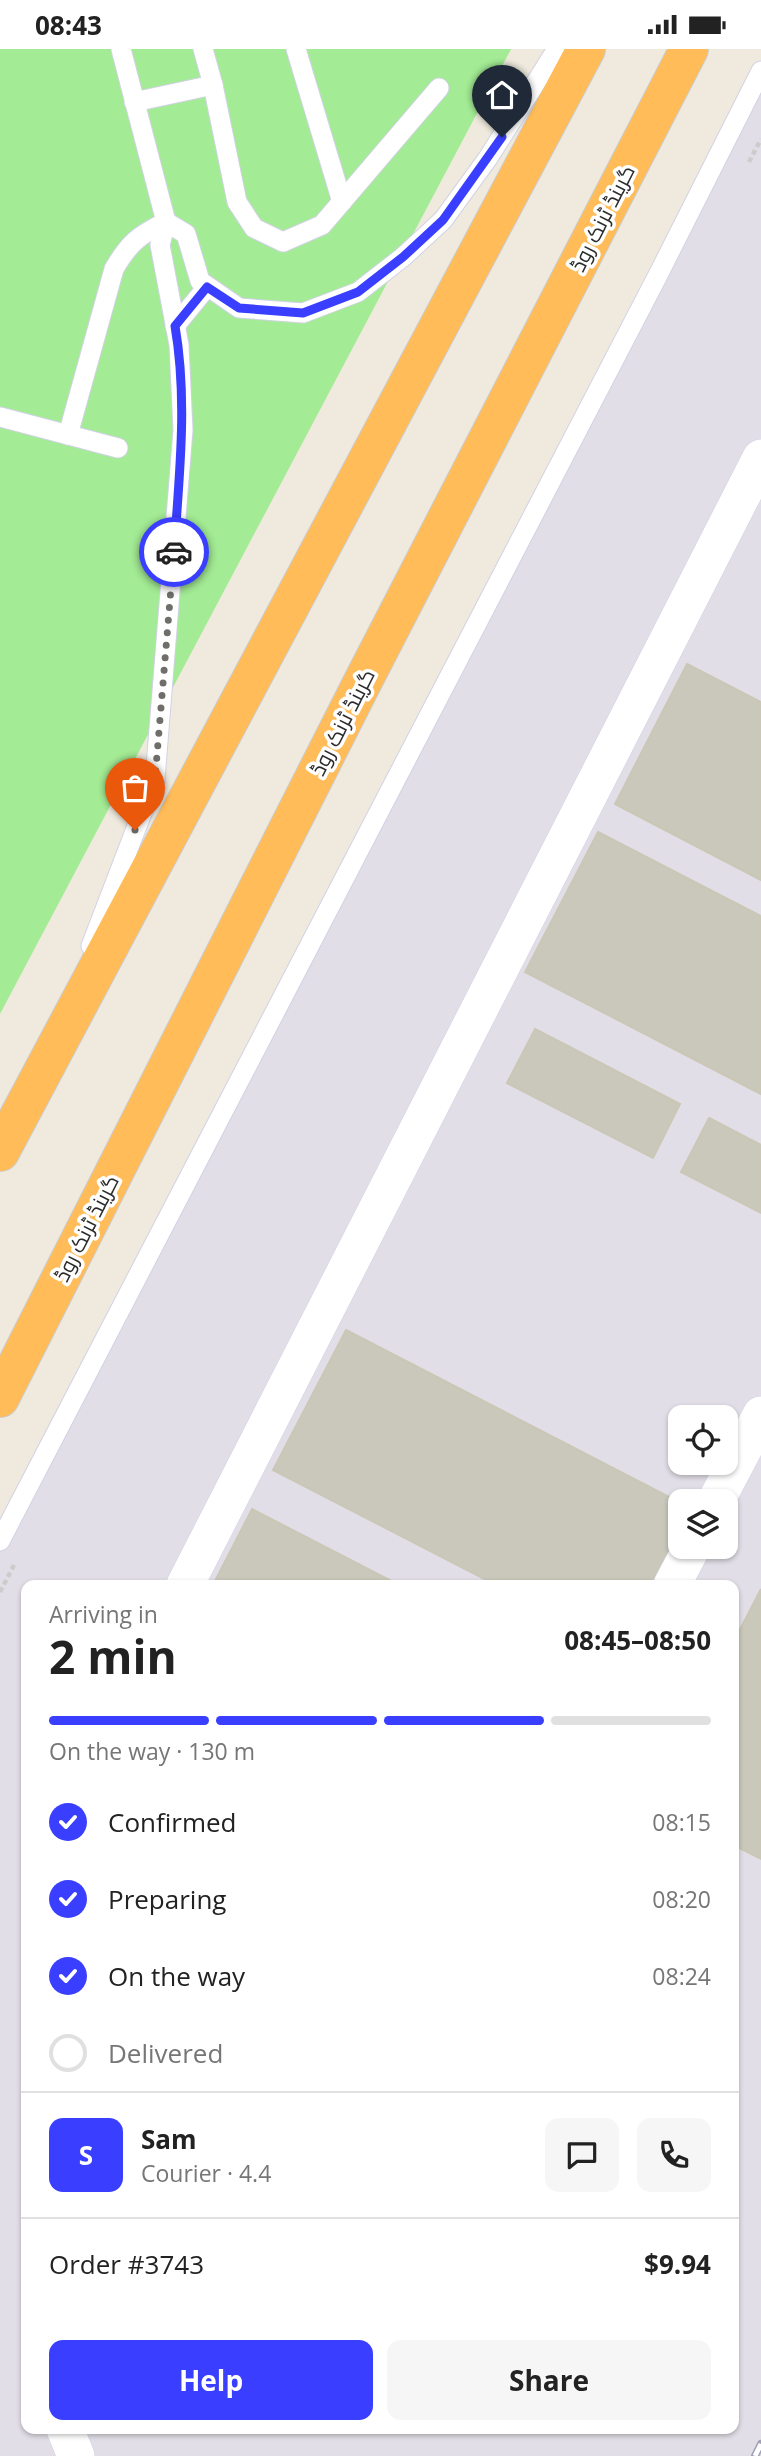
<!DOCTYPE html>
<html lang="en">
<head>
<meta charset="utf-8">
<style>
  body { margin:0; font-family:"Open Sans",Cairo,sans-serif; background:#f6f6f6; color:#222; height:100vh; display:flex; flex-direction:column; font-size:26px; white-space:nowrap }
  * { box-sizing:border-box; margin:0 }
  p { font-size:23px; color:#767676 }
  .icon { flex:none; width:38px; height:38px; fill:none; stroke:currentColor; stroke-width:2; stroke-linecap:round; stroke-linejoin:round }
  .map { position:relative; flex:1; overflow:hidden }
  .details { position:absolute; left:21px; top:1531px; width:718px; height:854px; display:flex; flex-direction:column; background:#fff; border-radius:14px; box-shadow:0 2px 5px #0004 }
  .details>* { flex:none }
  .controls { position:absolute; left:668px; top:1356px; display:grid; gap:14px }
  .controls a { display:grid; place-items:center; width:70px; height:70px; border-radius:14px; background:#fff; box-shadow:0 2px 5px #0004; font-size:35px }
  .pin { position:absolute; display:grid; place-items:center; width:60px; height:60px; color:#fff; margin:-72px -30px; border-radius:50% 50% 50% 0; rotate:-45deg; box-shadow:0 0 7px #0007 }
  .pin .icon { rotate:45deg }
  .courier { position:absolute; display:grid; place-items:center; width:70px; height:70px; margin:-35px; border:5px solid #3a3fff; border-radius:50%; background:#fff; color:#222; box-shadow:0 2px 9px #0007 }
  .headline em { font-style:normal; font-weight:700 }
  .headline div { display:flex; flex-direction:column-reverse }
  .headline { display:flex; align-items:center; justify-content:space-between; height:119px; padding:0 28px }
  h1 { font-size:46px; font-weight:700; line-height:52px }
  .bar { display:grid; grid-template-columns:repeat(4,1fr); gap:10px 7px; align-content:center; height:84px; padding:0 28px }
  .bar i { height:9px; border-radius:5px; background:#e0e0e0 }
  .bar .active { background:#3a3fff }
  .bar p { grid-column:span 4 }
  .line { display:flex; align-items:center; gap:18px; padding:0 28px; border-top:2px solid #e0e0e0 }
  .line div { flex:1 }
  .round { display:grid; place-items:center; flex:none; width:74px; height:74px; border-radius:14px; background:#f6f6f6 }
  ol { padding:0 28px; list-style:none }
  li { display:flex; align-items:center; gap:21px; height:77px }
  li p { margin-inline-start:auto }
  li .icon { padding:7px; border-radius:50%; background:#3a3fff; color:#fff; stroke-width:4 }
  li:last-child { color:#767676 }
  li i { width:38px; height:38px; border:4px solid #e0e0e0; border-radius:50% }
  .cta { display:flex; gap:14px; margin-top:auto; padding:14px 28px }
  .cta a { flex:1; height:80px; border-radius:14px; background:#3a3fff; color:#fff; font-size:28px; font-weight:700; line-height:80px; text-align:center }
  .cta a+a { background:#f6f6f6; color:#222 }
  .status { display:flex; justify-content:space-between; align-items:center; height:49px; padding:0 35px; background:#fff; direction:ltr }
  .status svg { height:19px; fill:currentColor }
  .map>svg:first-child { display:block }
  .industrial { fill:#e2dee7; fill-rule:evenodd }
  .green { fill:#a3eb94 }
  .building { fill:#cac8bb; stroke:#cbc7b6; stroke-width:2 }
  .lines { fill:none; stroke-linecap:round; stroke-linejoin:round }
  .lane-casing { stroke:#d2d2e6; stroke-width:21 }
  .street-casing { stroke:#d2d2e6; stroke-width:38 }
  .highway-casing { stroke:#ccc; stroke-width:40 }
  .path { stroke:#ccc; stroke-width:4.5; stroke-dasharray:5 3.5; stroke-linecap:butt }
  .lane { stroke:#fff; stroke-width:19 }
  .street { stroke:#fff; stroke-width:37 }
  .highway { stroke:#ffbc58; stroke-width:38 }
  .rail-casing { stroke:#9f9fb8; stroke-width:8 }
  .rail { stroke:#fff; stroke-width:5; stroke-dasharray:16; stroke-linecap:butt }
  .done { stroke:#706e6a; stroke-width:7; stroke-dasharray:0 12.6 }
  .route { stroke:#3a3fff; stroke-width:9 }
  .labels { text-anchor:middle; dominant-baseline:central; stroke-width:7; stroke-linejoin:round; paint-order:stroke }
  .street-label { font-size:21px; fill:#2c2c2c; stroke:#fff }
</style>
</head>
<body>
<div class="status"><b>08:43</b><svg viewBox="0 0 49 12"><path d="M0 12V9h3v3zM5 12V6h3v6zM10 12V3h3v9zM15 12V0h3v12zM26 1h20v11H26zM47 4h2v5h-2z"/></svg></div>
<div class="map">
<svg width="761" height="2407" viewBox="0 0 761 2407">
  <rect width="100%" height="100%" fill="#efeadd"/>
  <path class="industrial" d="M 761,30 L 761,2407 L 0,2407 L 0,1494 ZM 681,1368 L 726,1368 L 726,1414 L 681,1414 ZM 681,1452 L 726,1452 L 726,1498 L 681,1498 ZM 26,1536 L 733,1536 L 733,2380 L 26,2380 Z"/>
  <path class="green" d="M 0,0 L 511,0 L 0,965 Z"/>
  <g class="building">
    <path d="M 687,615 L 761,653 L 761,831 L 615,755 Z"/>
    <path d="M 598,783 L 761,867 L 761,1045 L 525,923 Z"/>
    <path d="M 535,980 L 680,1055 L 653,1109 L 507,1034 Z"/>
    <path d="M 709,1069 L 761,1096 L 761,1164 L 681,1123 Z"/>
    <path d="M 346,1281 L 681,1454 L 681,1492 L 658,1536 L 496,1536 L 273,1421 Z"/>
    <path d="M 252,1460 L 399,1536 L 213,1536 Z"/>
    <path d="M 761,1540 L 761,1810 L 733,1796 L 733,1594 Z"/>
  </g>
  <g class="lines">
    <g class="lane-casing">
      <g id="lane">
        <path d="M 203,0 L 213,36 L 237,153 L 254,179 L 283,193 L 322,176 L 439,39"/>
        <path d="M 296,0 L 342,153"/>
        <path d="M 134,53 L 213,36"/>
        <path d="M 166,173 L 186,185 L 200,232 L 239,259 L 303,264 L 358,243 L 403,208 L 443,171 L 488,109 L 557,0"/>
        <path d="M 175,277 L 207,238"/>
        <path d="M 0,368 L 118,399"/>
        <path d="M 68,386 L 114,220 C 129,194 139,186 166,173"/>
        <path d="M 91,897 L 155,730 L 183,381 L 179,296 L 160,196 L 166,173 L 121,0"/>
        <path d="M 0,1492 L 657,228 L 761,22"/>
      </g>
    </g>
    <g class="street-casing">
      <g id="street">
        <path d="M 716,1452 L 761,1366"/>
        <path d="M 185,1536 L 761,409"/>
        <path d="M 672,1536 L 692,1498"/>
        <path d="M 65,2380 L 76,2407"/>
      </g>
    </g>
    <g class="highway-casing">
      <g id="highway">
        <path d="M 0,1103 L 586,0"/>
        <path d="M 0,1349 L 361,636 L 689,0"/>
      </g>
    </g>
    <g class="path">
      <path d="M 749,113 L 761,90"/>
      <path d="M 0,1543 L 14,1516"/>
    </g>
    <use href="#lane" class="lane"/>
    <use href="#street" class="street"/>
    <use href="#highway" class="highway"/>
    <g class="rail-casing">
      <path id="rail" d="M 755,2407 L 761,2395"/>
    </g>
    <use href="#rail" class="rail"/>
  </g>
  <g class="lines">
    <path class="done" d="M 135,781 L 155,730 L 174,503"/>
    <path class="route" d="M 174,503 C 179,428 188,352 175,277 L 207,238 L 239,259 L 303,264 L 358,243 L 403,208 L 443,171 L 502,88"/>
  </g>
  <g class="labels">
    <g class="street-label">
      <text transform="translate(602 169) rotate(-63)">گرینڈ ٹرنک روڈ</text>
      <text transform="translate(342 673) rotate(-63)">گرینڈ ٹرنک روڈ</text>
      <text transform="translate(86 1179) rotate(-63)">گرینڈ ٹرنک روڈ</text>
    </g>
  </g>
</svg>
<div class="controls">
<a><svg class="icon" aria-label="locate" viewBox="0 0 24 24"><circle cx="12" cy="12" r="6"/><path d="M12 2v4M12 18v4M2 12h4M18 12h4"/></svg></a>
<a><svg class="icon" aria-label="layers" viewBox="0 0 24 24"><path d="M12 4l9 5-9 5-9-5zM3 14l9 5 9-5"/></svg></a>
</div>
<div class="pin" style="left:135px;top:781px;background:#ea580c"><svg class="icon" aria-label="bag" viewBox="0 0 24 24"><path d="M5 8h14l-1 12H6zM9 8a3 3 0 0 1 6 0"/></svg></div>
<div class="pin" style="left:502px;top:88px;background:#1f2937"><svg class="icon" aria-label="home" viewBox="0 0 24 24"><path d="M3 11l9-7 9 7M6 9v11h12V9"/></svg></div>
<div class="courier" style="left:174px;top:503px"><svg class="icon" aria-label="car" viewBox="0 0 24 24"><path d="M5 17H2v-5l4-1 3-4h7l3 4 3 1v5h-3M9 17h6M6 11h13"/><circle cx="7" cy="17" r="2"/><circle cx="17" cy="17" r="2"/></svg></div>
<section class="details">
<div class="headline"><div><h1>2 min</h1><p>Arriving in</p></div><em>08:45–08:50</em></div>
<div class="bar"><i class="active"></i><i class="active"></i><i class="active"></i><i></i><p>On the way · 130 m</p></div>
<ol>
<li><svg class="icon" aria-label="check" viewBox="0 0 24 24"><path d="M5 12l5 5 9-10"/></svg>Confirmed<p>08:15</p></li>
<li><svg class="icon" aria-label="check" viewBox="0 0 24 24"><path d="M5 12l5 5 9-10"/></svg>Preparing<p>08:20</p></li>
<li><svg class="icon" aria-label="check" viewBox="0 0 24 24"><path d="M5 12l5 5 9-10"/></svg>On the way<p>08:24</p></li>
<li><i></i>Delivered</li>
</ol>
<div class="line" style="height:126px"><b class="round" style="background:#3a3fff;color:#fff">S</b><div><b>Sam</b><p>Courier · 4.4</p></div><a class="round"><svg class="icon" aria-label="chat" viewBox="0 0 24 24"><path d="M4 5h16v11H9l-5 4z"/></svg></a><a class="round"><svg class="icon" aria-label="phone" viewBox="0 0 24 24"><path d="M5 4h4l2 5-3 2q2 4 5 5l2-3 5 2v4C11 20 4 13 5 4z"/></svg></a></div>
<div class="line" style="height:91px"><div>Order #3743</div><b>$9.94</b></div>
<div class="cta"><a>Help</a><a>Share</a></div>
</section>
</div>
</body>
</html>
